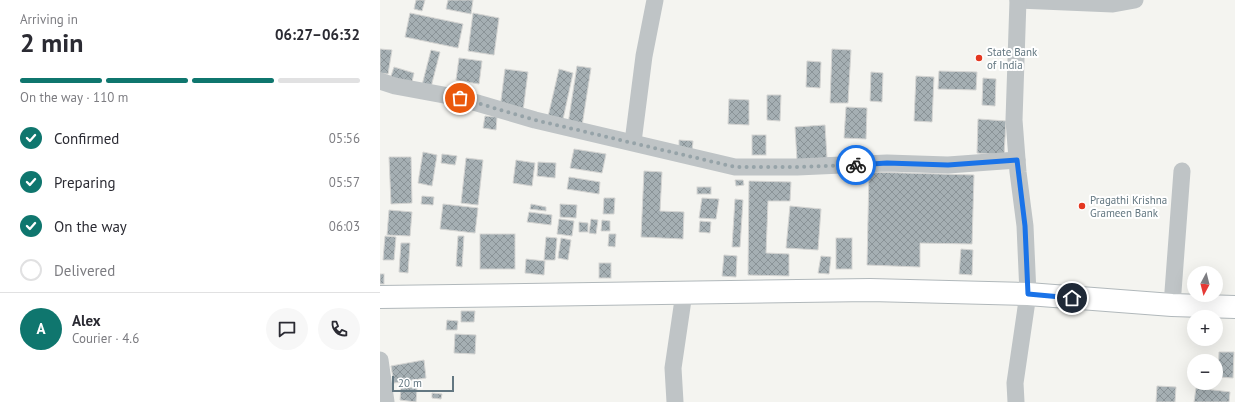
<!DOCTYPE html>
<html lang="en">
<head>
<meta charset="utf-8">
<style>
  body { margin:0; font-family:"PT Sans",sans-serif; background:#f7f7f7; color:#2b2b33; height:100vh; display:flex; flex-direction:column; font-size:15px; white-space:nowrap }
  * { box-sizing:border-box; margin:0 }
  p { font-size:13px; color:#7c7c81 }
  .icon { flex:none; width:22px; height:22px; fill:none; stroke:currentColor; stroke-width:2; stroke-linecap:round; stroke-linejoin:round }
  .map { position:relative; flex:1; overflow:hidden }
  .details { display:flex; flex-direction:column; background:#fff; width:380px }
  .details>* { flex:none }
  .needle { width:26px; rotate:187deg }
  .buttons { position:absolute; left:807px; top:266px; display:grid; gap:8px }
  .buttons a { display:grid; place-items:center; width:36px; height:36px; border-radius:50%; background:#fff; box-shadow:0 4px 16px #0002; font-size:20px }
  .scale { position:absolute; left:12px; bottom:10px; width:62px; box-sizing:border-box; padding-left:4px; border:2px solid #637781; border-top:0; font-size:11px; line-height:14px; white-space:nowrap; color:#637781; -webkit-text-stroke:3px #fff; paint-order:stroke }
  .pin { position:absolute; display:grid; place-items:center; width:34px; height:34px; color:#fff; margin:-17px; border:2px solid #fff; border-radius:50%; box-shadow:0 1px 4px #0007 }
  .courier { position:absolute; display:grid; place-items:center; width:40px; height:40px; margin:-20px; border:3px solid #1a73e8; border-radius:50%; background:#fff; color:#222; box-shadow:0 1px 5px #0007 }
  .headline em { font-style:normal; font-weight:800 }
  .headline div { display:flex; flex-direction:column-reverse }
  .headline { display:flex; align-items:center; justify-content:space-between; height:68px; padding:0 20px }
  h1 { font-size:26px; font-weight:800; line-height:30px }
  .bar { display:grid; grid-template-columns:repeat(4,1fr); gap:6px 4px; align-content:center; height:48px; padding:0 20px }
  .bar i { height:5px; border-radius:3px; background:#e1e1e2 }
  .bar .current { background:#0f766e }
  .bar p { grid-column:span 4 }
  .line { display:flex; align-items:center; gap:10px; padding:0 20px; border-top:1px solid #e1e1e2 }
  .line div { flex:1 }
  .round { display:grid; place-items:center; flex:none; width:42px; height:42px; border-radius:21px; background:#f7f7f7 }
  ol { padding:0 20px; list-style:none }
  li { display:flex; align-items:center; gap:12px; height:44px }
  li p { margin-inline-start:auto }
  li .icon { padding:4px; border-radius:50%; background:#0f766e; color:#fff; stroke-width:4 }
  li:last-child { color:#7c7c81 }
  li i { width:22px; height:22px; border:2px solid #e1e1e2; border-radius:50% }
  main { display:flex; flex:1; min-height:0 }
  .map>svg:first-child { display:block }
  .building { fill:url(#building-cross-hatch); stroke:#d5d5d3 }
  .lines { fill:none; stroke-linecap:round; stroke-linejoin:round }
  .secondary-casing { stroke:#b1b8bb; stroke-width:24 }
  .street { stroke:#bfc4c6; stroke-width:17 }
  .secondary { stroke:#fff; stroke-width:22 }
  .done { stroke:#96a3a8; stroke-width:4; stroke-dasharray:0 7.2 }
  .route { stroke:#1a73e8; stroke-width:5 }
  .poi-dot { fill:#e43720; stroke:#fff; stroke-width:1.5 }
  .labels { text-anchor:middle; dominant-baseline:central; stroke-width:4; stroke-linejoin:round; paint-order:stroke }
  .poi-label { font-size:11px; fill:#637781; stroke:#fff; text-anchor:start }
</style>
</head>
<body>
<main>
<section class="details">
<div class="headline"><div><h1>2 min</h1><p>Arriving in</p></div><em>06:27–06:32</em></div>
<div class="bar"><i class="current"></i><i class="current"></i><i class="current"></i><i></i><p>On the way · 110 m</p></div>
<ol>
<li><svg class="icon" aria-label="check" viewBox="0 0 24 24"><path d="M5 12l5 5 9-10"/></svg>Confirmed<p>05:56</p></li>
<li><svg class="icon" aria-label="check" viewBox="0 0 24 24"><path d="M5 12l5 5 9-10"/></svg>Preparing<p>05:57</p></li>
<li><svg class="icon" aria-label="check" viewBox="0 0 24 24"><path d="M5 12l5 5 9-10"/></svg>On the way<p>06:03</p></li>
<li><i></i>Delivered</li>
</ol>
<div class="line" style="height:72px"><b class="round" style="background:#0f766e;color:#fff">A</b><div><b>Alex</b><p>Courier · 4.6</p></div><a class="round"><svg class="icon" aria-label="chat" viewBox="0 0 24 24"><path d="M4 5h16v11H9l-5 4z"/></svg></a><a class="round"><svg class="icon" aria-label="phone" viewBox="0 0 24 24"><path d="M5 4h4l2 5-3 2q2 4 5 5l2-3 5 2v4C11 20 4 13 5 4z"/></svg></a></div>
</section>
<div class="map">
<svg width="855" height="402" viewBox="0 0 855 402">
  <defs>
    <pattern id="building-cross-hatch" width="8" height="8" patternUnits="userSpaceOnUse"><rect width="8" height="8" fill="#a5afb3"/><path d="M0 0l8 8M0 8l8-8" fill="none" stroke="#8a9397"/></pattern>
  </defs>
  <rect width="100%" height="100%" fill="#f4f4f0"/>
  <g class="building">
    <path d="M 36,0 L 45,0 L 42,11 L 34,9 Z"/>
    <path d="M 68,0 L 93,0 L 91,14 L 66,9 Z"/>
    <path d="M 30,13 L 83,24 L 78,48 L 25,37 Z"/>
    <path d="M 93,13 L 119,18 L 114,55 L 88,51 Z"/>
    <path d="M 0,49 L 12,50 L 8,74 L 0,73 Z"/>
    <path d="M 452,49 L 471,50 L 468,103 L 450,103 Z"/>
    <path d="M 51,50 L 60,52 L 50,91 L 41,89 Z"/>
    <path d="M 79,58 L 102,61 L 99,84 L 76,80 Z"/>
    <path d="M 427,61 L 441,62 L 440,88 L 426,87 Z"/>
    <path d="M 197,66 L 211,68 L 202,126 L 188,124 Z"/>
    <path d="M 14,67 L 34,73 L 31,86 L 10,79 Z"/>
    <path d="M 125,69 L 148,72 L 143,111 L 120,108 Z"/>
    <path d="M 179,69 L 193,73 L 182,124 L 167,121 Z"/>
    <path d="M 559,71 L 597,72 L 596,90 L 558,89 Z"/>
    <path d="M 491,72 L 503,73 L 502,102 L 490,101 Z"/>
    <path d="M 536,76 L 554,77 L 552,122 L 534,121 Z"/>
    <path d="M 603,78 L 616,79 L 615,106 L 602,105 Z"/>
    <path d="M 387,95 L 401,95 L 400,121 L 387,120 Z"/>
    <path d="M 349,99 L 369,100 L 369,125 L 348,124 Z"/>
    <path d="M 466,107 L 487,108 L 486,139 L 464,138 Z"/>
    <path d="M 105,116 L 117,117 L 116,130 L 103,128 Z"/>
    <path d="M 598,119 L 626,121 L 624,155 L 597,153 Z"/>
    <path d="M 445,125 L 447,158 L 417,160 L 415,127 Z"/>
    <rect x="372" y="135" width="14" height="20"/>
    <path d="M 299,140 L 313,141 L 312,152 L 299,151 Z"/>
    <path d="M 194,149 L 226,154 L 222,173 L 190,168 Z"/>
    <path d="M 43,152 L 57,155 L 52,186 L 38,183 Z"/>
    <path d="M 62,154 L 77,156 L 75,165 L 61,163 Z"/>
    <path d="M 9,157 L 31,157 L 32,203 L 11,204 Z"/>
    <path d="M 86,158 L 103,160 L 98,205 L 81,203 Z"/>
    <path d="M 136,160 L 155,163 L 152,186 L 133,183 Z"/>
    <path d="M 158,162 L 176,163 L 175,178 L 157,176 Z"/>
    <path d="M 264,171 L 282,172 L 280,211 L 304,212 L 303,239 L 261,237 Z"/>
    <path d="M 489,172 L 594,175 L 592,244 L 540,243 L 540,267 L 487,265 Z"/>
    <path d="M 189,177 L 220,182 L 219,194 L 187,189 Z"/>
    <path d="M 355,180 L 363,180 L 364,185 L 356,186 Z"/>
    <path d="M 369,181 L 411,182 L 410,201 L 388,201 L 386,253 L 409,254 L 409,276 L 368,275 Z"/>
    <rect x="317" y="187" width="14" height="7"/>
    <path d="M 42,196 L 54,197 L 53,205 L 41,204 Z"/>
    <path d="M 224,198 L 235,198 L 234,214 L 223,214 Z"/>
    <path d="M 322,198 L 339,199 L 336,219 L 319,218 Z"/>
    <path d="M 355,199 L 363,200 L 360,247 L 352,247 Z"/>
    <path d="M 63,204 L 98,208 L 95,233 L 60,229 Z"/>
    <path d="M 151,204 L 166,207 L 166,211 L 150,209 Z"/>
    <path d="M 180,204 L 197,205 L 196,218 L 180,217 Z"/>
    <path d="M 410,206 L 441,209 L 438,250 L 406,248 Z"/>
    <path d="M 9,210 L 32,212 L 30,236 L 7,235 Z"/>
    <path d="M 149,212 L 172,215 L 171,225 L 147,222 Z"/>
    <path d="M 179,219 L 194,221 L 192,236 L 177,234 Z"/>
    <path d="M 211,219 L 218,220 L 216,234 L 209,233 Z"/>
    <path d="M 222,220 L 230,221 L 230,231 L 221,231 Z"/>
    <path d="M 320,221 L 331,222 L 330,233 L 319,232 Z"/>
    <path d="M 199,222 L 208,223 L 208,232 L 199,232 Z"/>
    <rect x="100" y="234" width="35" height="35"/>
    <path d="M 229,234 L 236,234 L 235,247 L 228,246 Z"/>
    <path d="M 5,236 L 16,237 L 14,260 L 3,260 Z"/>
    <path d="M 78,236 L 84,236 L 82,267 L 76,266 Z"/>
    <path d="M 166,237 L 177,238 L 175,260 L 164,260 Z"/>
    <path d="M 181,238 L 191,240 L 188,260 L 178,258 Z"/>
    <rect x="456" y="238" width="16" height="31"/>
    <path d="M 21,243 L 30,243 L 28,273 L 19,272 Z"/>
    <path d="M 581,249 L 593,250 L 592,275 L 579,274 Z"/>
    <path d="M 344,255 L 357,256 L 356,277 L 342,276 Z"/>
    <path d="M 441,256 L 451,257 L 449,274 L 438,273 Z"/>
    <path d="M 146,259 L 165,261 L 164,275 L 145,273 Z"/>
    <rect x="219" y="263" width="12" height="15"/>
    <rect x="0" y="274" width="4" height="10"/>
    <path d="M 81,311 L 95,311 L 94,322 L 81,322 Z"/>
    <path d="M 67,320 L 78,321 L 77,330 L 66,330 Z"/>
    <path d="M 75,334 L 96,335 L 95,354 L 74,353 Z"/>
    <path d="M 839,352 L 854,352 L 853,378 L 838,377 Z"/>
    <path d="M 44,360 L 46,378 L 14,383 L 11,366 Z"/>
    <path d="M 777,386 L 796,387 L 795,402 L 776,402 Z"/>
    <path d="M 21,387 L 37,388 L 36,402 L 20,400 Z"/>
    <path d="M 816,388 L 850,392 L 849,402 L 814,402 Z"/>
    <path d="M 52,393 L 62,394 L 61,399 L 52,398 Z"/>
  </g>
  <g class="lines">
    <g class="secondary-casing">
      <path id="secondary" d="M 0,297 L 490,290 L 648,294 L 792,305 L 855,307"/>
    </g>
    <g class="street">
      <path d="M 638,0 L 733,4 L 755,0"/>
      <path d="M 0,81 L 15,86 L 80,98 L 155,120 L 355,167 L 417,167 L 507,163 L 568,165 L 637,160"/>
      <path d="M 253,142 L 264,56 L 275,0"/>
      <path d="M 792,305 L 802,171"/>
      <path d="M 0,360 L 6,402"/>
      <path d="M 295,402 L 293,368 L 304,293"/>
      <path d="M 636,402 L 635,383 L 648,294 L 645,226 L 638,172 L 634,120 L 638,0"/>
    </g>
    <use href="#secondary" class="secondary"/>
  </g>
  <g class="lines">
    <path class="done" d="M 80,98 L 155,120 L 355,167 L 417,167 L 476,165"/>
    <path class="route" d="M 476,165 L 507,163 L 568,165 L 637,160 L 645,226 L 648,294 L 692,298"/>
  </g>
  <g class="poi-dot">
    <circle cx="599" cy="58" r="4"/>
    <circle cx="702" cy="206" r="4"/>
  </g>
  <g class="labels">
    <g class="poi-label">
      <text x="607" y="52">State Bank<tspan x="607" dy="13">of India</tspan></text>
      <text x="710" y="200">Pragathi Krishna<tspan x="710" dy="13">Grameen Bank</tspan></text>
    </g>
  </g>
</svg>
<div class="buttons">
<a><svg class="needle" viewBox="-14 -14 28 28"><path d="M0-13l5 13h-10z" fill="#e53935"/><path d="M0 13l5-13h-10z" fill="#7c7c81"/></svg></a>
<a>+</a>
<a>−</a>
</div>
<div class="scale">20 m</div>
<div class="pin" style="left:80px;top:98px;background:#ea580c"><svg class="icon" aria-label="bag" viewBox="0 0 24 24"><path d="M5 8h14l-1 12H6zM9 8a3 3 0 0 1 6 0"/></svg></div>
<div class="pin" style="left:692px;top:298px;background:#1f2937"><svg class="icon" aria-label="home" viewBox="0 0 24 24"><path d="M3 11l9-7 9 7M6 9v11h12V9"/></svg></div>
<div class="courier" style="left:476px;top:165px"><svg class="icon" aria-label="bike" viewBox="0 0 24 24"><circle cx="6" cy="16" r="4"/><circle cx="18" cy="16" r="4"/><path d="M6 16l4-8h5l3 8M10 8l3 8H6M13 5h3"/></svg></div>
</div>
</main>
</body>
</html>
